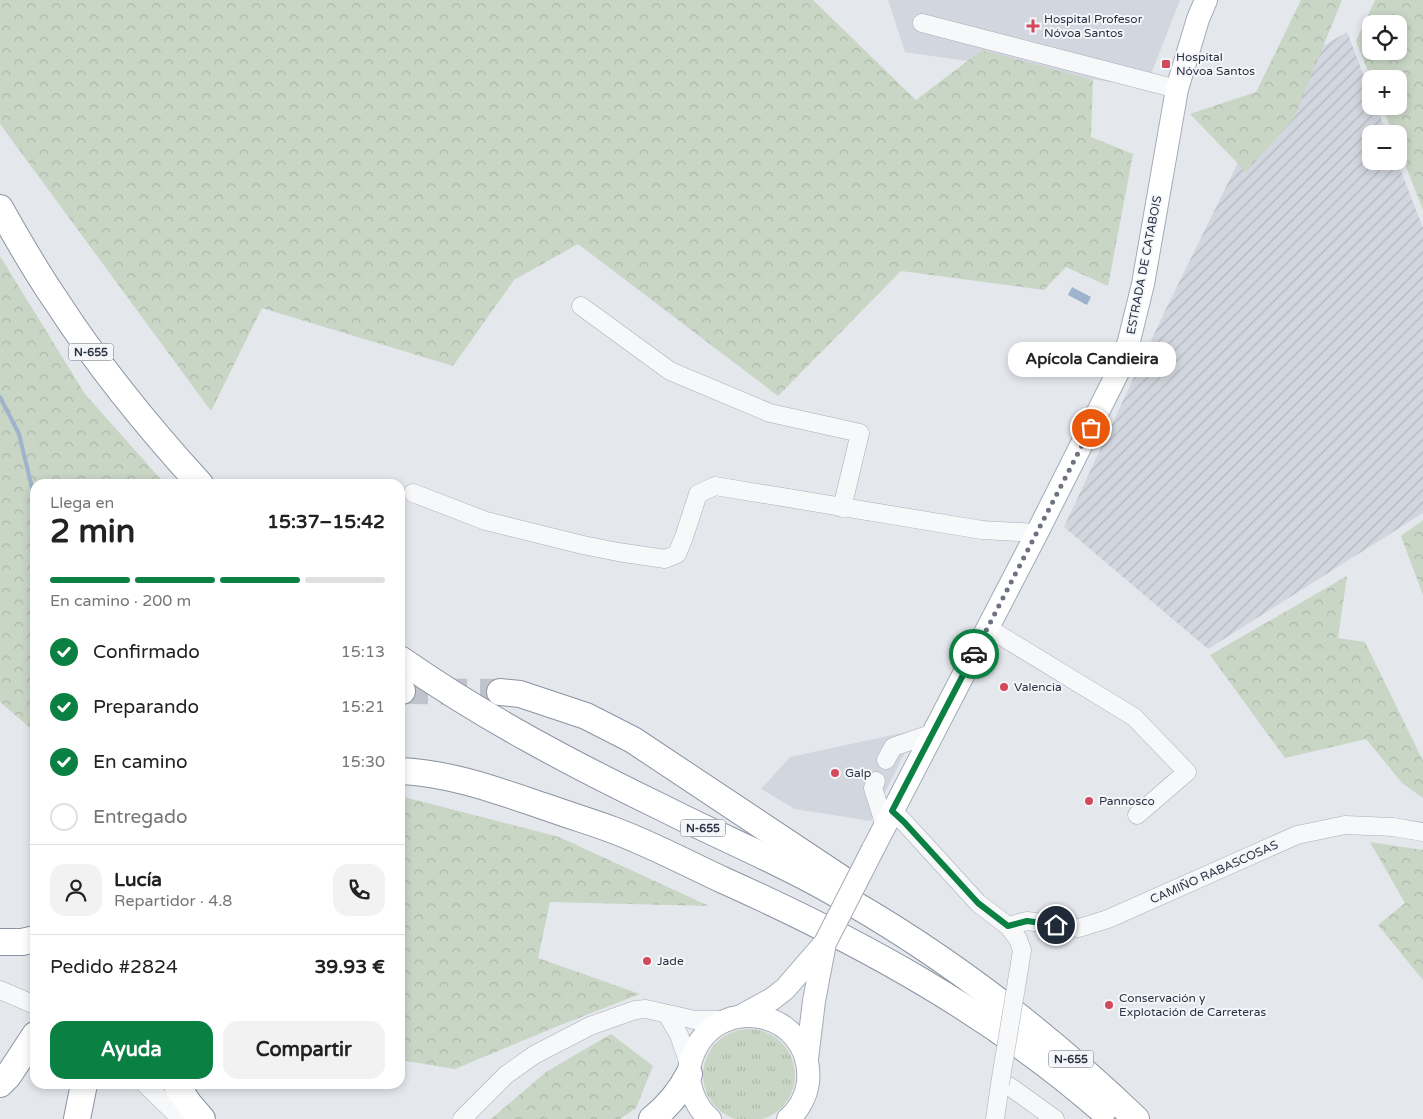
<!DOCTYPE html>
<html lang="es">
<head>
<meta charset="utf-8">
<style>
  body { margin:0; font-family:"Varela Round",sans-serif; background:#f2f2f2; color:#222; height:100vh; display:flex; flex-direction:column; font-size:19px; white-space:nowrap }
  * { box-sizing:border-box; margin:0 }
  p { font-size:16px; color:#767676 }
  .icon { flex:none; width:28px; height:28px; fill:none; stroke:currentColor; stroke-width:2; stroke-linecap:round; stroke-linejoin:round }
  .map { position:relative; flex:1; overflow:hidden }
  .side { position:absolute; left:30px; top:479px; width:375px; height:610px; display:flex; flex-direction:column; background:#fff; border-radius:15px; box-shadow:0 2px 8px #0003 }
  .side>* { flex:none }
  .buttons { position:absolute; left:1362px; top:15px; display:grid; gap:10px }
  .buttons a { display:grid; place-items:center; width:45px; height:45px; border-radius:10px; background:#fff; box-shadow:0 2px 8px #0003; font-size:25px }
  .pin { position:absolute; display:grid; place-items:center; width:42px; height:42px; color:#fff; margin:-21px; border:2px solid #fff; border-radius:50%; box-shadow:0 1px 5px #0007 }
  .courier { position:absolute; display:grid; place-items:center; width:50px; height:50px; margin:-25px; border:4px solid #0b8043; border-radius:50%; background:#fff; color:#222; box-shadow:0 1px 6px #0007 }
  .bubble { position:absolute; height:35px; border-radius:15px; background:#fff; box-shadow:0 2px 8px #0003; font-size:16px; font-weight:800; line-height:35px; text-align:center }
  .summary em { font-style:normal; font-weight:800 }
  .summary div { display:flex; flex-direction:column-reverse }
  .summary { display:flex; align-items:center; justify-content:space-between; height:85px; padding:0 20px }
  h1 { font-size:32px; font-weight:800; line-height:38px }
  .bar { display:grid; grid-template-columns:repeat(4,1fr); gap:8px 5px; align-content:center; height:60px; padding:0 20px }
  .bar i { height:6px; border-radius:4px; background:#e0e0e0 }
  .bar .selected { background:#0b8043 }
  .bar p { grid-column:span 4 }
  .line { display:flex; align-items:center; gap:12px; padding:0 20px; border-top:1px solid #e0e0e0 }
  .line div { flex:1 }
  .round { display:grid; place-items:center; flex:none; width:52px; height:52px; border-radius:15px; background:#f2f2f2 }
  ol { padding:0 20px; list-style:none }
  li { display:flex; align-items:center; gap:15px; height:55px }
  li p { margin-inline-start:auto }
  li .icon { padding:5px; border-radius:50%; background:#0b8043; color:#fff; stroke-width:4 }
  li:last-child { color:#767676 }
  li i { width:28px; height:28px; border:2px solid #e0e0e0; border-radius:50% }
  .button { display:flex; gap:10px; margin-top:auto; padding:10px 20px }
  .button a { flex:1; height:58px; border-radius:15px; background:#0b8043; color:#fff; font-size:20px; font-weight:800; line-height:58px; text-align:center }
  .button a+a { background:#f2f2f2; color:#222 }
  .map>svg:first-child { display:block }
  .built { fill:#d2d6de }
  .industrial { fill:url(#industrial-furrows) }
  .grass { fill:url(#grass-tufts) }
  .forest { fill:url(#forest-crowns); fill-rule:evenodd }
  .water { fill:url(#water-ripples) }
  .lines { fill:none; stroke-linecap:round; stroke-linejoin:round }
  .stream { stroke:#9fb4cc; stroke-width:4 }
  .highway-tunnel { stroke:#bfc3cb; stroke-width:26; stroke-dasharray:26 13; stroke-linecap:butt }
  .minor-casing { stroke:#a9aeb7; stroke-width:19 }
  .major-casing { stroke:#a3abb8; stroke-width:24 }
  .highway-casing { stroke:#8b94a3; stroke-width:28 }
  .minor { stroke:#f7f8fa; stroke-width:18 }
  .major { stroke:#fff; stroke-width:22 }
  .highway { stroke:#fff; stroke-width:26 }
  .minor-bridge-casing { stroke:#a9aeb7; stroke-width:19; stroke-linecap:butt }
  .major-bridge-casing { stroke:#a3abb8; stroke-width:24; stroke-linecap:butt }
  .minor-bridge { stroke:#f7f8fa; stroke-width:18 }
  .major-bridge { stroke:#fff; stroke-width:22 }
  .done { stroke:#6c737f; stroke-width:5; stroke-dasharray:0 9 }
  .route { stroke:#0b8043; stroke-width:6 }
  .poi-dot { fill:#d1495b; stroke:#f4f6f9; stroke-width:2 }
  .labels { text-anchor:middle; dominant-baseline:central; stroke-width:4; stroke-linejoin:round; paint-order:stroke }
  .shield { fill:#f4f6f9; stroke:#676e7b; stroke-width:1 }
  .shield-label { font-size:11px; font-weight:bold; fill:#2b3445 }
  .poi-label { font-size:12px; fill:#2b3445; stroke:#f4f6f9; text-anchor:start }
  .street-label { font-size:12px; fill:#2b3445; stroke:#f4f6f9 }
</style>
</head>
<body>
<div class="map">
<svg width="1423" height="1119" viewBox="0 0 1423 1119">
  <defs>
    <pattern id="industrial-furrows" width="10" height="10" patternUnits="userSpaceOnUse" patternTransform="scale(1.25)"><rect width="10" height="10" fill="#d2d6de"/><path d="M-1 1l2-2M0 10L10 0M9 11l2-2" fill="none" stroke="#b4b8c0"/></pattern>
    <pattern id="grass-tufts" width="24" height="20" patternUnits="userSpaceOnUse" patternTransform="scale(1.25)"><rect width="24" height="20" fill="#c9d6c5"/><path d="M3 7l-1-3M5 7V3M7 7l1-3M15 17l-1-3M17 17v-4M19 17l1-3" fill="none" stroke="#adb8ab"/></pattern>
    <pattern id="forest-crowns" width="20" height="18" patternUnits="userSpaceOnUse" patternTransform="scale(1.25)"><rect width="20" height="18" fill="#c9d6c5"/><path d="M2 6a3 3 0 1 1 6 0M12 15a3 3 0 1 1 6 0" fill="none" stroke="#adb8ab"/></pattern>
    <pattern id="water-ripples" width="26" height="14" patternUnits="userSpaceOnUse" patternTransform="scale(1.25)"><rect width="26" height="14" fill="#9fb4cc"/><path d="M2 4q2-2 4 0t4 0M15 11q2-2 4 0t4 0" fill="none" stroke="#8293a7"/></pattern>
  </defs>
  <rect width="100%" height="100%" fill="#e4e7ec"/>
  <g class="built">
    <path d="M 888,0 L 1180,0 L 1146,87 L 905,52 Z"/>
    <path d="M 916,730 L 871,821 L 795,809 L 761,789 L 790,757 Z"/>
  </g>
  <path class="industrial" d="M 1347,32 L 1371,94 L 1371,106 L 1376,106 L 1387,134 L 1371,134 L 1371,161 L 1397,161 L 1423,228 L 1423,513 L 1208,649 L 1064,527 L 1165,311 L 1284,69 Z"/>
  <circle class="grass" cx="749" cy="1075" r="46"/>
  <g class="forest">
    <path d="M 0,0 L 813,0 L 916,100 L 982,50 L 1093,80 L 1091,137 L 1133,154 L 1108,286 L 1066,267 L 1044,290 L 901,271 L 778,396 L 578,244 L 514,280 L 453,366 L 262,308 L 211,411 L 0,124 Z"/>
    <path d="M 1301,0 L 1342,0 L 1294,118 L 1246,172 L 1190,114 L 1256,92 Z"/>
    <path d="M 1375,0 L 1423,0 L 1423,210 L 1399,149 L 1399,134 L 1393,134 L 1382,106 L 1399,106 L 1399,79 L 1371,79 L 1356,41 ZM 1371,24 L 1399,24 L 1399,51 L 1371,51 Z"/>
    <path d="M 0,256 L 85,394 L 165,484 L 35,484 L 35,732 L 0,702 Z"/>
    <path d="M 1423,520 L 1423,595 L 1401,536 Z"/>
    <path d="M 1347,576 L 1338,638 L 1365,642 L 1423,761 L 1423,798 L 1402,783 L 1366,739 L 1285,758 L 1210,655 Z"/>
    <path d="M 400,796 L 559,837 L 709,906 L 550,902 L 538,958 L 640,994 L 558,1026 L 455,1069 L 400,1060 Z"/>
    <path d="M 1370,842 L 1423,850 L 1423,980 L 1378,925 L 1405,903 Z"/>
    <path d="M 611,1034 L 653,1066 L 636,1108 L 620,1119 L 491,1119 L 546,1072 Z"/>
  </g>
  <path class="water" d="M 1072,287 L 1091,297 L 1087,305 L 1068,295 Z"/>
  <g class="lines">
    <path class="stream" d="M 0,397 L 19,434 L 35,500"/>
    <path class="highway-tunnel" d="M 402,691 L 500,692"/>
    <g class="minor-casing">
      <g id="minor">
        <path d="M 922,23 L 1177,89"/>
        <path d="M 581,306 L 670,371 L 770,413 L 860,433 L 842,508"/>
        <path d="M 413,493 L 486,521 L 583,545 L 618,552 L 665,559 L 677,554 L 684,537 L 698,494 L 715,486 L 982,530 L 1037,533"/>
        <path d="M 988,628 L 1134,717 L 1187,772 L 1137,815"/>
        <path d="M 886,760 L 893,747 L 933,733"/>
        <path d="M 876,781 L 873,788 L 885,826"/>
        <path d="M 892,811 L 904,822 L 978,903 L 1008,926 L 1018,939 L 1022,950 L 1020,963"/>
        <path d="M 1008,926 L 1027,921 L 1079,928 L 1108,919 L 1297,835 L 1345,825 L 1393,827 L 1423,832"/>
        <path d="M 0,990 L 35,1005"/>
        <path d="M 667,1014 L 679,1035 L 690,1067"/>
        <path d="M 145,1084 L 181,1119"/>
        <path d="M 462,1119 L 506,1075 L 534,1055 L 590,1026 L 635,1010 L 646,1009 L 695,1020 L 725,1020"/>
        <path d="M 995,1119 L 1000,1084 L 1009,1086 L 1055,1119"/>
      </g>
    </g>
    <g class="major-casing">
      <g id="major">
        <path d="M 873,849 L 1037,533 L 1119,370 L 1129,341 L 1143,284 L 1177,89 L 1198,19 L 1206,0"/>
        <path d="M 741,1016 L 772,999 L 785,989 L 824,944"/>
        <path d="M 807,1059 L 814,1001 L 825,943"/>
        <path d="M 710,1119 C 695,1107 686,1083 690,1064 C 709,989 815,1007 808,1083 C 806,1096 799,1110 788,1119"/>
      </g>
    </g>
    <g class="highway-casing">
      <g id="highway">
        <path d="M 0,208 C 18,240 36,272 57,302 C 99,367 148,427 200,484"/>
        <path d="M 400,659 C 483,717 572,764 663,808 C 716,835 772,858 824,887 C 939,950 1042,1029 1136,1119"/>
        <path d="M 400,691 L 402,691"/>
        <path d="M 500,692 L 520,694 L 586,716 L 633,740 L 851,885"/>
        <path d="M 400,771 C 452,773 501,792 549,808 C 571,816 592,822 613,830 C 651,844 688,864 725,881 C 861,942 991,1013 1103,1111"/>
        <path d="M 0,942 L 22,942 L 35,939"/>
        <path d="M 0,1084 L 8,1076 L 35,1035"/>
        <path d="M 176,1084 L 189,1104 L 202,1119"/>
        <path d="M 77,1119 L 84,1084"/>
        <path d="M 652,1119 C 668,1106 680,1092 689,1074"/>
      </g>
    </g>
    <use href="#minor" class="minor"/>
    <use href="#major" class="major"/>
    <use href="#highway" class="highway"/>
    <g class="minor-bridge-casing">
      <path id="minor-bridge" d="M 1000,1084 L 1020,963"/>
    </g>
    <g class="major-bridge-casing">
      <path id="major-bridge" d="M 825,943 L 873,849"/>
    </g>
    <use href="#minor-bridge" class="minor-bridge"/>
    <use href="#major-bridge" class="major-bridge"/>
  </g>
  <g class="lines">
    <path class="done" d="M 974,654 L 1091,428"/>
    <path class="route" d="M 974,654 L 892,811 L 904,822 L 978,903 L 1008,926 L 1027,921 L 1056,925"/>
  </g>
  <g class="poi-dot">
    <path d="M1030.5 18.5h5v5h5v5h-5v5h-5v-5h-5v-5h5z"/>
    <rect x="1161" y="59" width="10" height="10" rx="2.5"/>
    <circle cx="1004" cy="687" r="5"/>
    <circle cx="835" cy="773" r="5"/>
    <circle cx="1089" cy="801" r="5"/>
    <circle cx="647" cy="961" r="5"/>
    <circle cx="1109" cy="1005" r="5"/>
  </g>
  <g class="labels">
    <g class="shield">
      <rect x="68.5" y="343.5" width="45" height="17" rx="4"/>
      <rect x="680.5" y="819.5" width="45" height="17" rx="4"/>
      <rect x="1048.5" y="1050.5" width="45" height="17" rx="4"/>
    </g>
    <g class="shield-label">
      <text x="91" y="352">N-655</text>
      <text x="703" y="828">N-655</text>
      <text x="1071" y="1059">N-655</text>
    </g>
    <g class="poi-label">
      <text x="1044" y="19">Hospital Profesor<tspan x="1044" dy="14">Nóvoa Santos</tspan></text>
      <text x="1176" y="57">Hospital<tspan x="1176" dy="14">Nóvoa Santos</tspan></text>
      <text x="1014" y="687">Valencia</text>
      <text x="845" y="773">Galp</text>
      <text x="1099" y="801">Pannosco</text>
      <text x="657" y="961">Jade</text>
      <text x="1119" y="998">Conservación y<tspan x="1119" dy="14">Explotación de Carreteras</tspan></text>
    </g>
    <g class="street-label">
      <text transform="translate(1144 265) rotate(-79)">ESTRADA DE CATABOIS</text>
      <text transform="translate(1214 872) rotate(-24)">CAMIÑO RABASCOSAS</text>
    </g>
  </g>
</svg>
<div class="buttons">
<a><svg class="icon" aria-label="locate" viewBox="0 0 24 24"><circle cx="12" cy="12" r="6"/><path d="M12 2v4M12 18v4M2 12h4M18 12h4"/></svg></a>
<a>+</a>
<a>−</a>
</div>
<div class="pin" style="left:1091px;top:428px;background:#ea580c"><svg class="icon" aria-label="bag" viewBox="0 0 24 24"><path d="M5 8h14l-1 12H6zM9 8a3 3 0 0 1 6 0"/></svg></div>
<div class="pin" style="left:1056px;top:925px;background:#1f2937"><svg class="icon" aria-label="home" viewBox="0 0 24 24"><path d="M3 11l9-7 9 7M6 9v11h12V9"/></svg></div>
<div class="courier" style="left:974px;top:654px"><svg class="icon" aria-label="car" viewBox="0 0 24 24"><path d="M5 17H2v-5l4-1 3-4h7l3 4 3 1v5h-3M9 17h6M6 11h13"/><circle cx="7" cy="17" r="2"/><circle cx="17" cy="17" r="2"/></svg></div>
<div class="bubble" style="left:1008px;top:342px;width:168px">Apícola Candieira</div>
<section class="side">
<div class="summary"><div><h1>2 min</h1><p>Llega en</p></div><em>15:37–15:42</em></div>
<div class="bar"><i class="selected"></i><i class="selected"></i><i class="selected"></i><i></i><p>En camino · 200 m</p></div>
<ol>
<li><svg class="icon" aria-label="check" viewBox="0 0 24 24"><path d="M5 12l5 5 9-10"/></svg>Confirmado<p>15:13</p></li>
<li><svg class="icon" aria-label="check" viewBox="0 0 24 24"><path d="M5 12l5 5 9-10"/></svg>Preparando<p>15:21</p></li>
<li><svg class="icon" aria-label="check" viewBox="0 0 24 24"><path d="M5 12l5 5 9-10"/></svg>En camino<p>15:30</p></li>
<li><i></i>Entregado</li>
</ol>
<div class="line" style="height:90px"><a class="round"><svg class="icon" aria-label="person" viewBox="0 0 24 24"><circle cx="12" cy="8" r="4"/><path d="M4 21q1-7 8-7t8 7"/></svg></a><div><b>Lucía</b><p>Repartidor · 4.8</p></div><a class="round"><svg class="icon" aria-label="phone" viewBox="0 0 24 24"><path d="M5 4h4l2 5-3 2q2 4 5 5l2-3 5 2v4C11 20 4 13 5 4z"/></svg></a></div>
<div class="line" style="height:65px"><div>Pedido #2824</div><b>39.93 €</b></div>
<div class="button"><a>Ayuda</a><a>Compartir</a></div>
</section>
</div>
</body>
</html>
